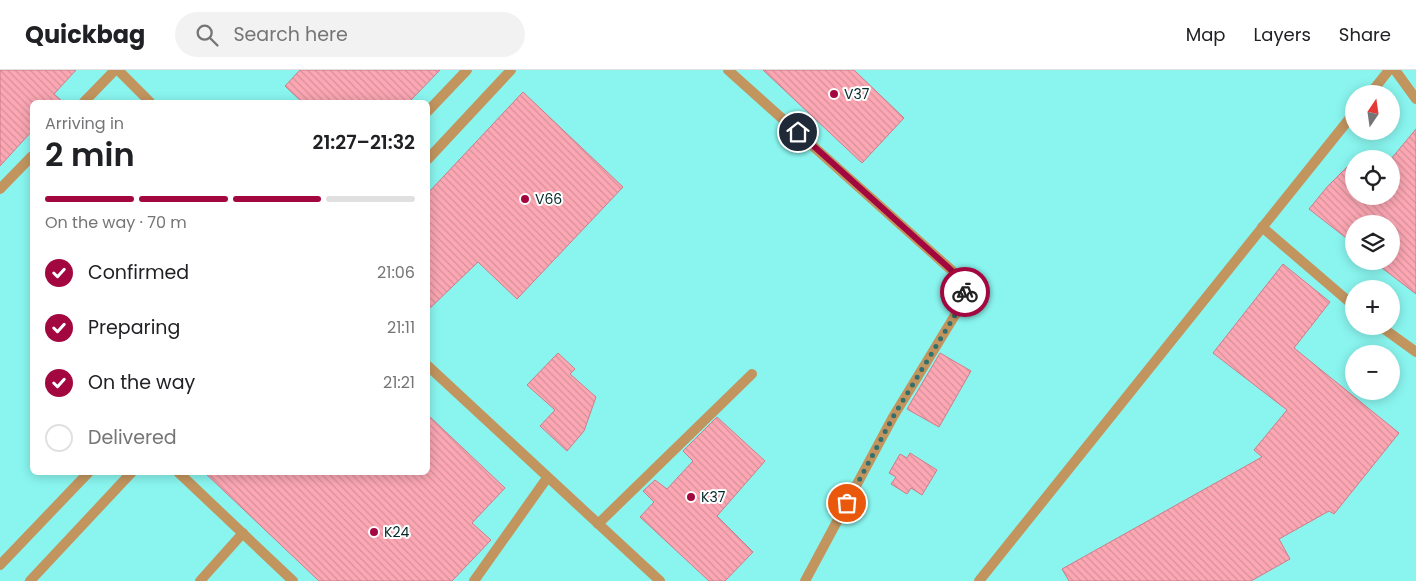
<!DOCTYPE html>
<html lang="en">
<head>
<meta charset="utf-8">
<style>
  body { margin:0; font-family:Poppins,sans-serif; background:#f2f2f2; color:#202124; height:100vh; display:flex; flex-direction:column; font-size:19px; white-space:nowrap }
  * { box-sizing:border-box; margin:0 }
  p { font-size:16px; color:#757577 }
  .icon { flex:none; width:28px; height:28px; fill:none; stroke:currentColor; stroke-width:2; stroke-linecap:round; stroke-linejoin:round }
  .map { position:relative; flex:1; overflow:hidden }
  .panel { position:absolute; left:30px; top:30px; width:400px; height:375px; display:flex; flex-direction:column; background:#fff; border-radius:8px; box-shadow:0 2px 12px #0003 }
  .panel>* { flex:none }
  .needle { width:32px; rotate:13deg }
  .tools { position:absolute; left:1345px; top:15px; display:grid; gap:10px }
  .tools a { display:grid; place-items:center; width:55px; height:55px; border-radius:50%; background:#fff; box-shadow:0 2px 12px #0003; font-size:25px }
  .pin { position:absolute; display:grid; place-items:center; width:42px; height:42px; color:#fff; margin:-21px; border:2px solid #fff; border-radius:50%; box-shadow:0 1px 5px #0007 }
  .courier { position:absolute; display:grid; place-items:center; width:50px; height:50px; margin:-25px; border:4px solid #a3073f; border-radius:50%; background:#fff; color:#222; box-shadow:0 1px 6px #0007 }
  .head em { font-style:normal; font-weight:600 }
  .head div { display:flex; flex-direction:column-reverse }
  .head { display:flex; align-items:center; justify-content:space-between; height:85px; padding:0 15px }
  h1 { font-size:32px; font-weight:600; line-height:38px }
  .bar { display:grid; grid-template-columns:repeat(4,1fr); gap:8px 5px; align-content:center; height:60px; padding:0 15px }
  .bar i { height:6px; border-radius:4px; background:#e0e0e0 }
  .bar .active { background:#a3073f }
  .bar p { grid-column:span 4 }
  ol { padding:0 15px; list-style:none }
  li { display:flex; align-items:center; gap:15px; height:55px }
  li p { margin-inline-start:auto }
  li .icon { padding:5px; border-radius:50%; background:#a3073f; color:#fff; stroke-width:4 }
  li:last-child { color:#757577 }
  li i { width:28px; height:28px; border:2px solid #e0e0e0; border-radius:50% }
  header { display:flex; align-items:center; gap:30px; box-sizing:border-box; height:70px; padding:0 25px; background:#fff; border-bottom:1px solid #e0e0e0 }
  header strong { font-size:24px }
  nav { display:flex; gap:28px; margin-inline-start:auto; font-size:18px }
  .search { width:350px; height:45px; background:#f2f2f2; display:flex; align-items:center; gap:12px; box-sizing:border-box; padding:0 18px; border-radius:28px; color:#757577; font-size:19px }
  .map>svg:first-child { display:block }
  .building { fill:url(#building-back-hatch); stroke:#cd7d88 }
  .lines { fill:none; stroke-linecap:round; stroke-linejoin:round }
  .lane { stroke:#c2955f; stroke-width:10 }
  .done { stroke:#33706d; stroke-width:5; stroke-dasharray:0 9 }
  .route { stroke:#a3073f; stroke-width:6 }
  .poi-dot { fill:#a3073f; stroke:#fff; stroke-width:2 }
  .labels { text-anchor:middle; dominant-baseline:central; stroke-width:4; stroke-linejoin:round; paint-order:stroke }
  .poi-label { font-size:14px; fill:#042827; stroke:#fff; text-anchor:start }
</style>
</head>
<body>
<header>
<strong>Quickbag</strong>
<div class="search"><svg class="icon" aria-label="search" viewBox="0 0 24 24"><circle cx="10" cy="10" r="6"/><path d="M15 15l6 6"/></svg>Search here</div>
<nav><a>Map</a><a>Layers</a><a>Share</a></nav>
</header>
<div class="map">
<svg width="1416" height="511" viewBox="0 0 1416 511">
  <defs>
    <pattern id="building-back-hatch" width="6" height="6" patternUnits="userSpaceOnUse" patternTransform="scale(1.25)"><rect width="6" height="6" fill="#fca7b3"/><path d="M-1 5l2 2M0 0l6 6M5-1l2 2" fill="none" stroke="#d6909a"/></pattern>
  </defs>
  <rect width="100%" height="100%" fill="#8af5ef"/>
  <g class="building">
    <path d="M 0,0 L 76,0 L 54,24 L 63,32 L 32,32 L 32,61 L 0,96 Z"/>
    <path d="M 300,0 L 440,0 L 409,32 L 302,32 L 285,16 Z"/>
    <path d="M 763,0 L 854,0 L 904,48 L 862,93 Z"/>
    <path d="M 523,22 L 623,117 L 517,229 L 478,192 L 428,240 L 428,123 Z"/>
    <path d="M 1416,59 L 1416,224 L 1373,191 L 1391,191 L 1391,154 L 1354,154 L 1354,174 L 1309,139 L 1327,117 L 1354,90 L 1354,126 L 1391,126 L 1391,89 Z"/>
    <path d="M 1283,194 L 1330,232 L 1294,278 L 1399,363 L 1334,444 L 1329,441 L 1279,469 L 1290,489 L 1251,511 L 1069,511 L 1062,499 L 1262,387 L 1254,380 L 1287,340 L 1213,283 Z"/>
    <path d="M 558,283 L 575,299 L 570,304 L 596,327 L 584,361 L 567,381 L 540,356 L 555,340 L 527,315 Z"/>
    <path d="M 940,283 L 971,301 L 939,357 L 907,339 Z"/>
    <path d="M 428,345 L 505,418 L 472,453 L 491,470 L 452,511 L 319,511 L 204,402 L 428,402 Z"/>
    <path d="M 717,347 L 765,391 L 717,446 L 753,482 L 725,511 L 709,511 L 640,447 L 654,432 L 643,421 L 655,410 L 667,419 L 693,391 L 683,381 Z"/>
    <path d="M 910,383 L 937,400 L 922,425 L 911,418 L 907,424 L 891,414 L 896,407 L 889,403 L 900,384 L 907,388 Z"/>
  </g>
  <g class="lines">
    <g class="lane">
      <path d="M 118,0 L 150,32"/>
      <path d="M 728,0 L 939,189 C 954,203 967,209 963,232 L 893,347 L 805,511"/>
      <path d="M 1395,0 L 1416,29"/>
      <path d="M 1370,24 L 1389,0"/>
      <path d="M 84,32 L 115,0"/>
      <path d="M 428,41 L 467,0"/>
      <path d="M 428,89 L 511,0"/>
      <path d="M 0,119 L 32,86"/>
      <path d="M 1262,157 L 1354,236"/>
      <path d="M 1380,256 L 1416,282"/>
      <path d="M 428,296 L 660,511"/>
      <path d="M 178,402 L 293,511"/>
      <path d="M 598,454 L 752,304"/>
      <path d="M 0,495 L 89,402"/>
      <path d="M 30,511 L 132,402"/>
      <path d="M 200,511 L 243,463"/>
      <path d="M 474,511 L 547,408"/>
      <path d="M 979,511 L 1354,43"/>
    </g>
  </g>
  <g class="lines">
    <path class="done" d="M 847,433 L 893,347 L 963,232 L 965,222"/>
    <path class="route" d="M 798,62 L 949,198 L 963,212 L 965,222"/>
  </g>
  <g class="poi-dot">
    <circle cx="834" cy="24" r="5"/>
    <circle cx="525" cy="129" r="5"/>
    <circle cx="691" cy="427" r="5"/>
    <circle cx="374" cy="462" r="5"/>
  </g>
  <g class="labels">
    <g class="poi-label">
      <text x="844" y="24">V37</text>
      <text x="535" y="129">V66</text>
      <text x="701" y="427">K37</text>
      <text x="384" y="462">K24</text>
    </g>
  </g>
</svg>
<div class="tools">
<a><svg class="needle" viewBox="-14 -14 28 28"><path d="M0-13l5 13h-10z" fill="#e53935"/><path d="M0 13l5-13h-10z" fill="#757577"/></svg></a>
<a><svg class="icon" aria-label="locate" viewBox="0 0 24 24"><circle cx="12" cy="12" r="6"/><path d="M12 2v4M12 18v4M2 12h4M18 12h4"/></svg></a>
<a><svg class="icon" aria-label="layers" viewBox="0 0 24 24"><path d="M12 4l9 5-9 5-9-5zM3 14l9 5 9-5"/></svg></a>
<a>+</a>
<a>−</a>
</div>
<div class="pin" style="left:847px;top:433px;background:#ea580c"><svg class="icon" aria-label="bag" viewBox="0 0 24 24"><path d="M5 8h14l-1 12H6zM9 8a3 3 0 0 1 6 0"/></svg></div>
<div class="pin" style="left:798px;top:62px;background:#1f2937"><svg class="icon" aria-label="home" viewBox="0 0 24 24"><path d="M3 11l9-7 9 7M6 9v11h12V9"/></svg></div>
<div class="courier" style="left:965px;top:222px"><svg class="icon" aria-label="bike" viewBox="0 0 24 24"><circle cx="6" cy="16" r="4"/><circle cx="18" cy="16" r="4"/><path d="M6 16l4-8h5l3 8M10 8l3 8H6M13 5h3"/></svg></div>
<section class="panel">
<div class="head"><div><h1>2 min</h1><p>Arriving in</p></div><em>21:27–21:32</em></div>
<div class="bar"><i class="active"></i><i class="active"></i><i class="active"></i><i></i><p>On the way · 70 m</p></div>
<ol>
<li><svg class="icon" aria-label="check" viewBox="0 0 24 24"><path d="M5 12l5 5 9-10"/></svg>Confirmed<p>21:06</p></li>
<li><svg class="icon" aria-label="check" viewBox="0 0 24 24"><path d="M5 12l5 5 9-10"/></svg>Preparing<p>21:11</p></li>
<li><svg class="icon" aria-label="check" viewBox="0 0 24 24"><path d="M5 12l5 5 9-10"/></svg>On the way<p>21:21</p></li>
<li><i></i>Delivered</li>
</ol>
</section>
</div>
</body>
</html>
